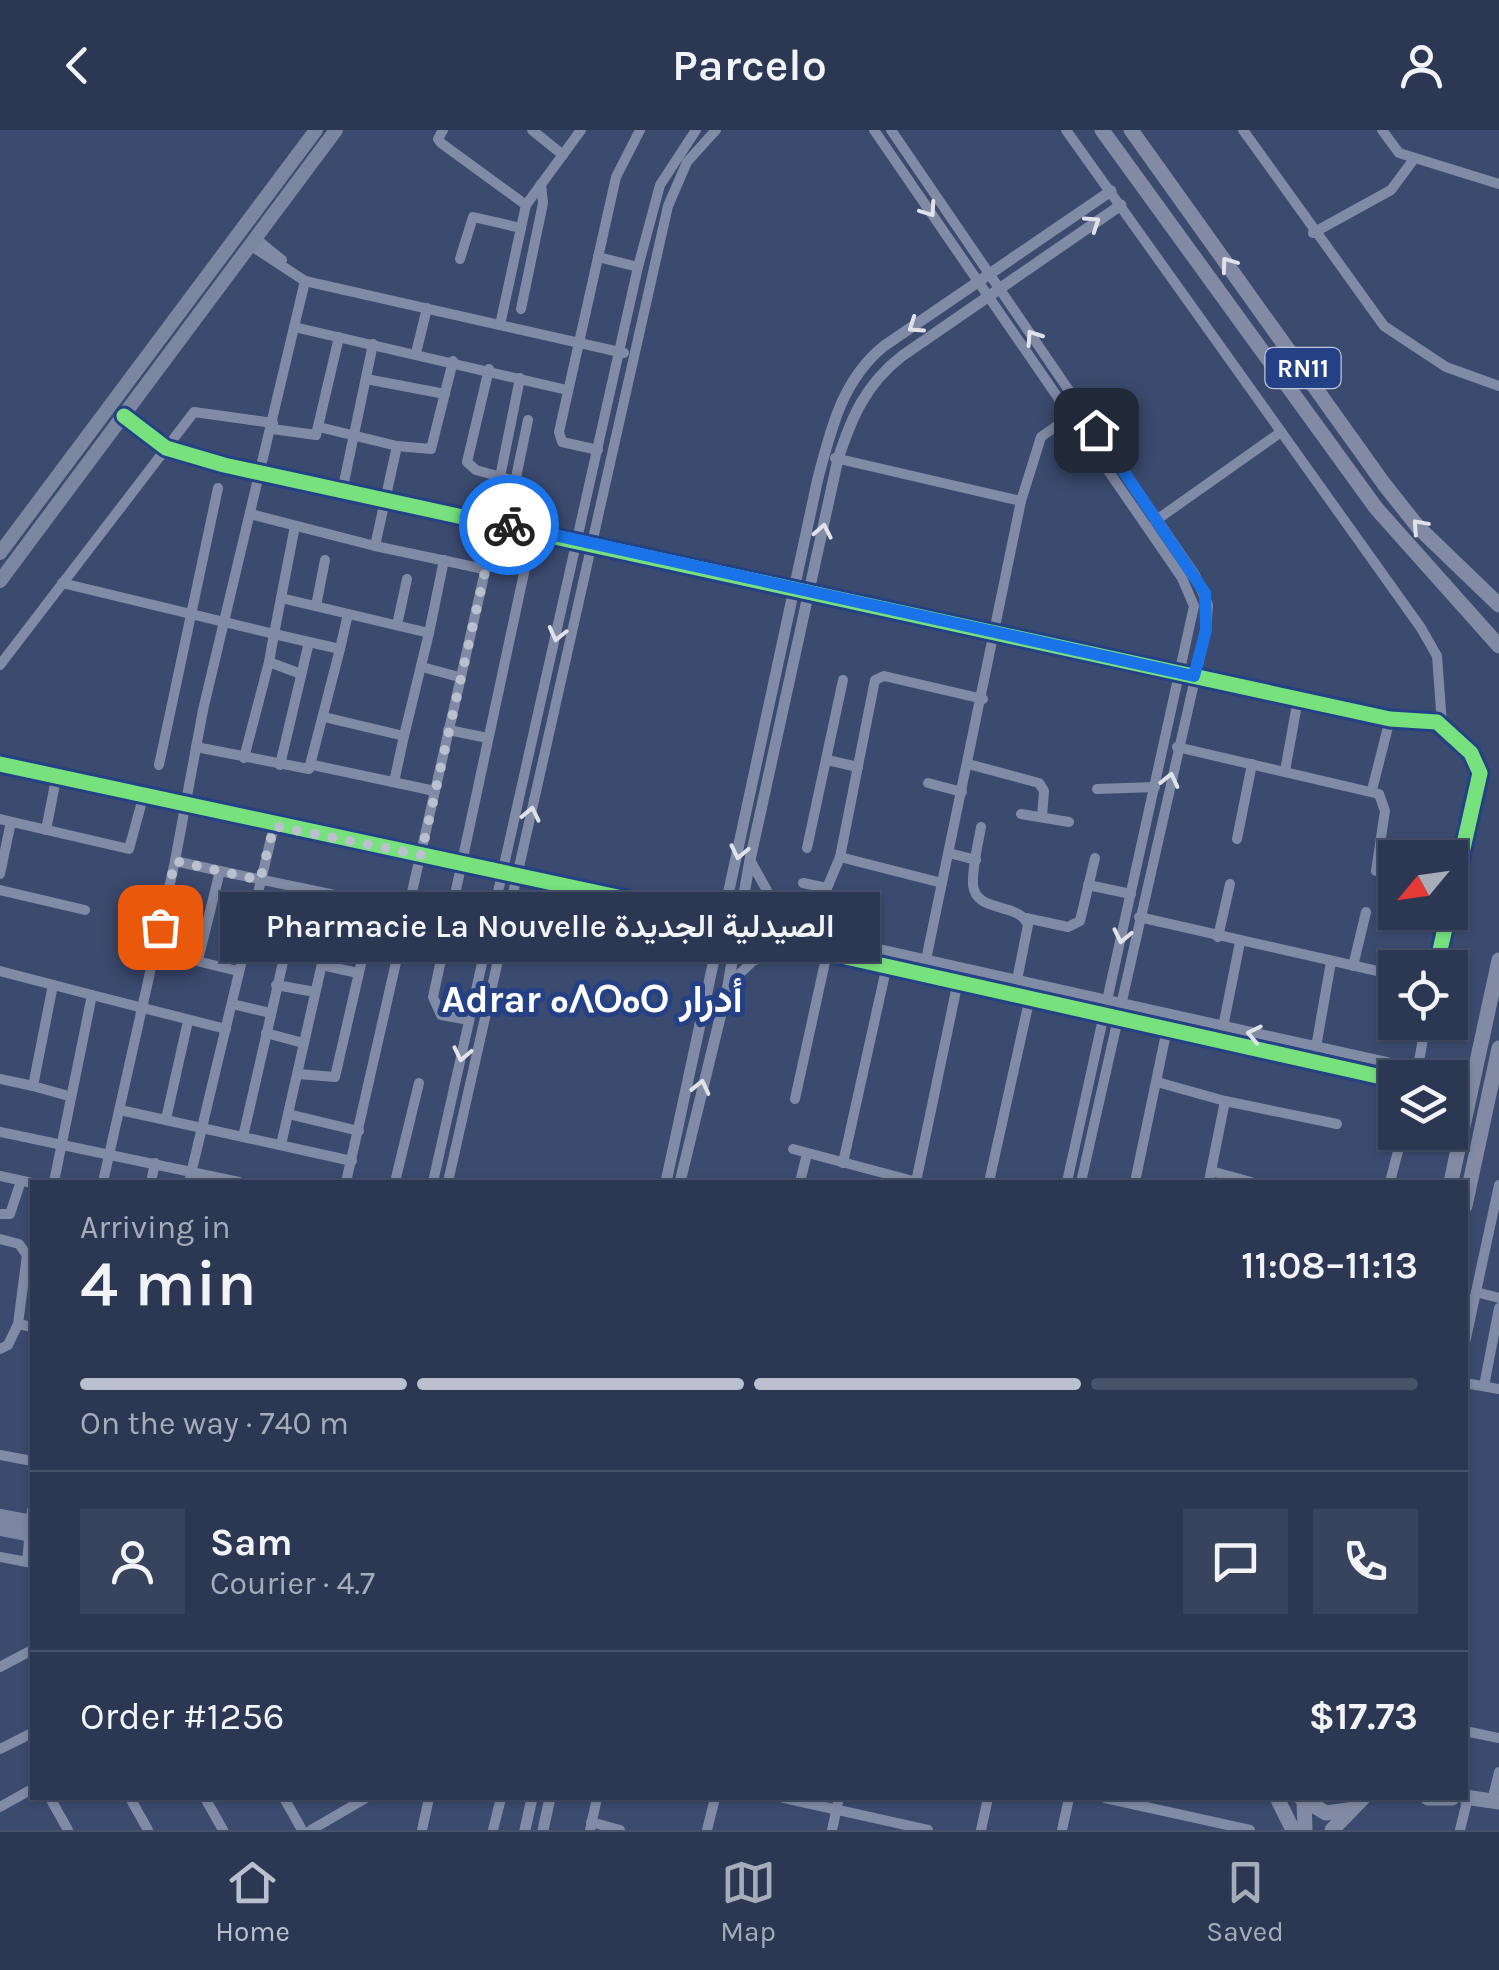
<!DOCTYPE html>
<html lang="en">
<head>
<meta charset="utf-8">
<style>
  body { margin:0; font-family:Karla,Vazirmatn,"Noto Sans Tifinagh",sans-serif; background:#38435d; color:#f1f3f6; height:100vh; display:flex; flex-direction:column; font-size:38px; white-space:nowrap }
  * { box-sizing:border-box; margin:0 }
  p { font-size:32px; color:#a6acb8 }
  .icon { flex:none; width:55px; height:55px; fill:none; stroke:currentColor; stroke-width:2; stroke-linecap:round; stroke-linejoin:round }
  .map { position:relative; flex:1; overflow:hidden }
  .sheet { position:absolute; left:30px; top:1050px; width:1438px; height:620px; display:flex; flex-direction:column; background:#2c3853; border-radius:0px; box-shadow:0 2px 8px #0004,0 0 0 2px #48526a }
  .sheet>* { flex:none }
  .needle { width:65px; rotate:241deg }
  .buttons { position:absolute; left:1378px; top:710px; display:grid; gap:20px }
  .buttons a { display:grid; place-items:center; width:90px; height:90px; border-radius:0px; background:#2c3853; box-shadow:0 2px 8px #0004,0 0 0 2px #48526a; font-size:50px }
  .pin { position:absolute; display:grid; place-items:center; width:85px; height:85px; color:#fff; margin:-42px; border-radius:20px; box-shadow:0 5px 15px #0006 }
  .courier { position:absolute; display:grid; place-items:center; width:100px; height:100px; margin:-50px; border:8px solid #1a73e8; border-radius:50%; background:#fff; color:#222; box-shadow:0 2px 12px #0007 }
  .bubble { position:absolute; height:70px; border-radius:0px; background:#2c3853; box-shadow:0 2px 8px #0004,0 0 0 2px #48526a; font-size:32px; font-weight:600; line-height:70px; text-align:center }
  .summary em { font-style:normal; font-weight:600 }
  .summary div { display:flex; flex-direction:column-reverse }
  .summary { display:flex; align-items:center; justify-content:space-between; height:170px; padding:0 50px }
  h1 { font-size:65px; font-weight:600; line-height:75px }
  .bar { display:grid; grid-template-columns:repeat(4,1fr); gap:15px 10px; align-content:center; height:120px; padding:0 50px }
  .bar i { height:12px; border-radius:8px; background:#48526a }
  .bar .active { background:#bac0cd }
  .bar p { grid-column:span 4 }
  .line { display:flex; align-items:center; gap:25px; padding:0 50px; border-top:2px solid #48526a }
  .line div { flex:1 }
  .round { display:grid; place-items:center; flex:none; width:105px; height:105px; border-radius:0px; background:#38435d }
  header { display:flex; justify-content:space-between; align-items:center; height:130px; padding:0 50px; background:#2c3853; font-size:45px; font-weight:600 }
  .tab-bar { display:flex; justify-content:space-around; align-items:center; height:140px; border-top:2px solid #48526a; background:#2c3853; font-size:28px; color:#a6acb8 }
  .tab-bar a { display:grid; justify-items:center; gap:5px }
  .tab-bar .active { color:#bac0cd }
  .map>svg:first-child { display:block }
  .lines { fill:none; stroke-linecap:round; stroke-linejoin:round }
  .minor { stroke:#828ba5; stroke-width:10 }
  .tertiary { stroke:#828ba5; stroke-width:11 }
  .secondary { stroke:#7d86a1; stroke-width:14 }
  .primary { stroke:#818ba2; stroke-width:15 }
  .trunk { stroke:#828ba3; stroke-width:15 }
  .cycleway-casing { stroke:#254185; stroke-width:21 }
  .cycleway { stroke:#77e17e; stroke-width:15 }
  .oneway { stroke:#e0e2e8 }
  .done { stroke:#bac0cd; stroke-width:10; stroke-dasharray:0 18 }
  .route { stroke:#1a73e8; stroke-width:12 }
  .labels { text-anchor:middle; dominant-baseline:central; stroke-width:10; stroke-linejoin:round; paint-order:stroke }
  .shield { fill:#254185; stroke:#bec6da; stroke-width:2.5 }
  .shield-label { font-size:25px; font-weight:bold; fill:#fff }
  .district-label { font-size:38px; font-weight:bold; fill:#fff; stroke:#254185 }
</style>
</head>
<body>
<header><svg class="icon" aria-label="back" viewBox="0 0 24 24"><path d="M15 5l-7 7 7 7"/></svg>Parcelo<svg class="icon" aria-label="person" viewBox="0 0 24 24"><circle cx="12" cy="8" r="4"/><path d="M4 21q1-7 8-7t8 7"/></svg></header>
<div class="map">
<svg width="1499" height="1700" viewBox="0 0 1499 1700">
  <rect width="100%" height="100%" fill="#3b4a6f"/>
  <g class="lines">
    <g class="minor">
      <path d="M 443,0 L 438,9 L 441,13 L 526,75"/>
      <path d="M 532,0 L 563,25"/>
      <path d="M 874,0 L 1182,448 L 1194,476 L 1067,1052"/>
      <path d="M 891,0 L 1195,445 L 1208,475 L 1206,500 L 1081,1052"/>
      <path d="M 1066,0 L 1421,498 L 1437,526 L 1442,594"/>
      <path d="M 1243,0 L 1384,196 L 1446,237 L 1499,256"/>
      <path d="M 1382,0 L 1399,23 L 1499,54"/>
      <path d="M 1313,103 L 1391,60 L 1414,29"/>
      <path d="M 255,108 L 282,130"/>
      <path d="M 250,115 L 305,151 L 624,223"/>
      <path d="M 598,127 L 638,137"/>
      <path d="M 460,129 L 473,87 L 521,98"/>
      <path d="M 521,179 L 543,73 L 541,54"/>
      <path d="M 500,195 L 526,75 L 581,0"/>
      <path d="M 294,197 L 567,260"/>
      <path d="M 416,223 L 427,178"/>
      <path d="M 489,239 L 467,332 L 476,340 L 515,351"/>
      <path d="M 366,249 L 445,264"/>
      <path d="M 124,286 L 166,318 L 224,335 L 1390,589 L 1437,592 L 1471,623 L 1480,643 L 1436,838"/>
      <path d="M 319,297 L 397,316 L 431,319 L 453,231"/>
      <path d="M 272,299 L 316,305 L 339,207"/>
      <path d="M 598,320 L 562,312 L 559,302 L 616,47 L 640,0"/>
      <path d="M 835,328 L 1021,371"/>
      <path d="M 500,347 L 520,248"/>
      <path d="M 343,357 L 373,214"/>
      <path d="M 250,384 L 375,416 L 397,316"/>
      <path d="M 1155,391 L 1281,302"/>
      <path d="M 506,395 L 528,290"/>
      <path d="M 375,416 L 484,439"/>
      <path d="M 62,453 L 274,504 L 295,396"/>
      <path d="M 281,468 L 429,503 L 444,430"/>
      <path d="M 316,476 L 325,430"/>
      <path d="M 397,495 L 407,449"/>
      <path d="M 340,519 L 348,484"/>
      <path d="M 0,535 L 194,282 L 273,293"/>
      <path d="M 422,537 L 459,547"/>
      <path d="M 324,587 L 404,606 L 429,503"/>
      <path d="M 448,600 L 488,608"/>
      <path d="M 196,617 L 309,639 L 340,519 L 274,504 L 269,532 L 301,544"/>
      <path d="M 1177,617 L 1379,664 L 1385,681 L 1376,741"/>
      <path d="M 244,628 L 269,532"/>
      <path d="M 827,630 L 858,637"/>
      <path d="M 0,634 L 632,770 L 708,788 L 792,815 L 1395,950"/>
      <path d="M 968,634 L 1039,653 L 1044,661 L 1042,687"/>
      <path d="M 159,635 L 218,358"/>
      <path d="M 280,635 L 309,512"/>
      <path d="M 313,635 L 435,661"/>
      <path d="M 1285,641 L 1298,569"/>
      <path d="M 394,652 L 404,606"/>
      <path d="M 928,653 L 962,662"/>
      <path d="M 1097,659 L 1155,657"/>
      <path d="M 1372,660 L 1390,589"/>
      <path d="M 1021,684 L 1069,692"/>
      <path d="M 0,689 L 129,719 L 144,664"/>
      <path d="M 981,697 C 978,715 972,737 973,755 C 976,784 1018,771 1028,795 L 1017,850"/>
      <path d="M 46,700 L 57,644"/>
      <path d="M 1237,709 L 1252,634"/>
      <path d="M 807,718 L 843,550"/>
      <path d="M 949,723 L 976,730"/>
      <path d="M 840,727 L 942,753"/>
      <path d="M 750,730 L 785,793"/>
      <path d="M 175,731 L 220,741 L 198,830"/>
      <path d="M 220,741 L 407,780"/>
      <path d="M 0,744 L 11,692"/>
      <path d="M 803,753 L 827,758 L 840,727 L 875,550 L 884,546 L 983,569"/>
      <path d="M 1088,755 L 1131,764"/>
      <path d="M 0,760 L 85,780"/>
      <path d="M 719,787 L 785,793 L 829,808 L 1418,939"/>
      <path d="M 1139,787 L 1395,845"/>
      <path d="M 1026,788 L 1068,797 L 1080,791 L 1095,728"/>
      <path d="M 330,798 L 400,815"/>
      <path d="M 1218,807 L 1230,754"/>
      <path d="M 155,821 L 238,841"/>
      <path d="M 926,830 L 1021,371 L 1041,307 L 1072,285"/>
      <path d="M 322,835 L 358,843"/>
      <path d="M 1353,836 L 1366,782"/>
      <path d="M 0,841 L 92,865"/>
      <path d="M 276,855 L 315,862"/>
      <path d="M 728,855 L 753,831 L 789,816"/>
      <path d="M 232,874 L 270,883"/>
      <path d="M 469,890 L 441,885 L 433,867 L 533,401"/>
      <path d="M 1223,897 L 1240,812"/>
      <path d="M 266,903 L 303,913"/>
      <path d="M 1316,917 L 1331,832"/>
      <path d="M 298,944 L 335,947 L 367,808"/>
      <path d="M 1416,948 L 1426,892"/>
      <path d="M 0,949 L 33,956 L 53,855"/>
      <path d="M 1157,952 L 1225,971 L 1211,1041"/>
      <path d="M 33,956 L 65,965"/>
      <path d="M 795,969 L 827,823"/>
      <path d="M 1225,971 L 1337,994"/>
      <path d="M 120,980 L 352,1031"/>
      <path d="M 288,984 L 359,1001"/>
      <path d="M 166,989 L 188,891"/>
      <path d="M 0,1002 L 239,1052"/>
      <path d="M 243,1007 L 300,758"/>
      <path d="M 281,1015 L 337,767"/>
      <path d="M 793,1019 L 917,1052"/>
      <path d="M 843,1033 L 887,835"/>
      <path d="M 0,1046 L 32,1053"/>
      <path d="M 54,1052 L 92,865 L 226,899"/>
      <path d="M 103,1052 L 175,731 L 203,580 L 305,151"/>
      <path d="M 151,1052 L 155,1033"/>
      <path d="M 189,1052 L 274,696"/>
      <path d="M 346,1052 L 496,393"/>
      <path d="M 395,1052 L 419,953"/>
      <path d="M 433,1052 L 638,137 L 660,55 L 696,0"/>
      <path d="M 448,1052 L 668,76 L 687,32 L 716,0"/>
      <path d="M 800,1052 L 807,1024"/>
      <path d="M 916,1052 L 958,851"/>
      <path d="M 989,1052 L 1030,867"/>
      <path d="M 1135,1052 L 1167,899"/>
      <path d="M 1209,1052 L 1211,1041 L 1251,1052"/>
      <path d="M 1390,1052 L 1403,1002"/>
      <path d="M 0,1084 L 10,1084 L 21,1051"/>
      <path d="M 0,1109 L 19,1114 L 27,1125 L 18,1194 L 32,1197"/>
      <path d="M 1476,1162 L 1499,1168"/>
      <path d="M 1465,1213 L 1499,1055"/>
      <path d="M 0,1219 L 8,1215 L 18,1194"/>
      <path d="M 1465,1253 L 1499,1259"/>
      <path d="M 1484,1256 L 1499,1178"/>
      <path d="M 0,1325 L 32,1331"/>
      <path d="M 0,1427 L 32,1433"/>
      <path d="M 27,1432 L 32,1380"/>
      <path d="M 0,1537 L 32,1520"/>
      <path d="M 1465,1601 L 1499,1608"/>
      <path d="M 0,1619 L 32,1603"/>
      <path d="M 50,1668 L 68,1700"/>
      <path d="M 130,1668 L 148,1700"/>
      <path d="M 205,1668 L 223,1700"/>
      <path d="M 284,1668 L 302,1700"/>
      <path d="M 784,1668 L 928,1700"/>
      <path d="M 1105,1668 L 1250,1700"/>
      <path d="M 1492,1671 L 1499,1642"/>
      <path d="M 0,1677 L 32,1659"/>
      <path d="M 591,1692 L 620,1700"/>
      <path d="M 311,1700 L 366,1668"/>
      <path d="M 422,1700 L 429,1668"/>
      <path d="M 493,1700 L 501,1668"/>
      <path d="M 590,1700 L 597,1668"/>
      <path d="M 707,1700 L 715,1668"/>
      <path d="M 832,1700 L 839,1668"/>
      <path d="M 981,1700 L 988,1668"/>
      <path d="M 1062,1700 L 1069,1668"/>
      <path d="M 1460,1700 L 1468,1667"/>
    </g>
    <g class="tertiary">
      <path d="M 666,1052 L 818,348 C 831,299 842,250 884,216 L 1111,61"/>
      <path d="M 680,1052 L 728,855 L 750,730 L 838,329 C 852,286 866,254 902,226 L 1121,75"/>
      <path d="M 525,1700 L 532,1668"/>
      <path d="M 543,1700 L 550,1668"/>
    </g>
    <g class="secondary">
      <path d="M 0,423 L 316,0"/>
      <path d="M 0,451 L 336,0"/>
      <path d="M 0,1386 L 32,1392"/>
      <path d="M 0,1399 L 32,1405"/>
    </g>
    <g class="primary">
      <path d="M 1465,1667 L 1499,1672"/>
      <path d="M 1428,1668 L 1452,1668"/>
    </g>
    <g class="trunk">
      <path d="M 1102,0 L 1376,378 L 1499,516"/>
      <path d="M 1131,0 L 1384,354 L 1418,397 L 1499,475"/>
      <path d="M 1451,1052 L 1499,830"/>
      <path d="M 1465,1076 L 1499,918"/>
      <path d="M 1277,1668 L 1293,1700"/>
      <path d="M 1301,1668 L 1326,1683 L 1348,1680"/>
      <path d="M 1304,1671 L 1305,1700"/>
      <path d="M 1332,1700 L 1363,1668"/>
    </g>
    <g class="cycleway-casing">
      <g id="cycleway">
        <path d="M 124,286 L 166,318 L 224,335 L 1390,589 L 1437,592 L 1471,623 L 1480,643 L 1436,838"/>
        <path d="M 0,634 L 632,770 L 708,788 L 792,815 L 1395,950"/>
      </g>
    </g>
    <use href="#cycleway" class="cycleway"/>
  </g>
  <defs><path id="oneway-chevron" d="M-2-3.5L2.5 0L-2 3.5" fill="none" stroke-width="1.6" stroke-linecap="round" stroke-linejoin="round" transform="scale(2.5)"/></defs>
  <g class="oneway">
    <use href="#oneway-chevron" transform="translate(929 80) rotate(55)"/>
    <use href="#oneway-chevron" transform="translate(1093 93) rotate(-34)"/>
    <use href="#oneway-chevron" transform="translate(1228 134) rotate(-126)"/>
    <use href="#oneway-chevron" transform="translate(915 196) rotate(146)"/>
    <use href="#oneway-chevron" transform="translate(1033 207) rotate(-124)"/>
    <use href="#oneway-chevron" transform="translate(1419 396) rotate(-132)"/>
    <use href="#oneway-chevron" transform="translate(823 401) rotate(-79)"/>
    <use href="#oneway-chevron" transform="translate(557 504) rotate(104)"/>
    <use href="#oneway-chevron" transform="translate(1170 650) rotate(-77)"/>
    <use href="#oneway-chevron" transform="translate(531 684) rotate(-78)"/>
    <use href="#oneway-chevron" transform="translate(739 722) rotate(102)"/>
    <use href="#oneway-chevron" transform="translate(1122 806) rotate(102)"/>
    <use href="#oneway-chevron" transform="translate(1254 904) rotate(-168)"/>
    <use href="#oneway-chevron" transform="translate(462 924) rotate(102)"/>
    <use href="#oneway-chevron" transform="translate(701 957) rotate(-77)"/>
  </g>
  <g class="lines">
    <path class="done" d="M 160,797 L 175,731 L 260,750 L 274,696 L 421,725 L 496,393 L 509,395"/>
    <path class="route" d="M 509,395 L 1194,546 L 1206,500 L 1205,463 L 1096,300"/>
  </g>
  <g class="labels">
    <rect class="shield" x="1265.5" y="218" width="75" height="40" rx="8"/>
    <g class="shield-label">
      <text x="1303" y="238">RN11</text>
    </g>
    <g class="district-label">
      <text x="592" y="869">Adrar ⴰⴷⵔⴰⵔ أدرار</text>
    </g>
  </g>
</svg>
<div class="buttons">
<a><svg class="needle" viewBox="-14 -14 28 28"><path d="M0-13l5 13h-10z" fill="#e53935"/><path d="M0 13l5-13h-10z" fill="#a6acb8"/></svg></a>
<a><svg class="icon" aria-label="locate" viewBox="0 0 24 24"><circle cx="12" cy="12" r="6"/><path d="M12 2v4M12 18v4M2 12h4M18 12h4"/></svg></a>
<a><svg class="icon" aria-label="layers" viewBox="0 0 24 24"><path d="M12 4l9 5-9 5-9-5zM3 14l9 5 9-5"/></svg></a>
</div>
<div class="pin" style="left:160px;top:797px;background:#ea580c"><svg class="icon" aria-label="bag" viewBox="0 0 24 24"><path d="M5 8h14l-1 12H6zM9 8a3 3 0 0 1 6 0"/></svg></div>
<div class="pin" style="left:1096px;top:300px;background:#1f2937"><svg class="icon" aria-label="home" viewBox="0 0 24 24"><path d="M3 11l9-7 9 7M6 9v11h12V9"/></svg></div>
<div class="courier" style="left:509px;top:395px"><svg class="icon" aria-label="bike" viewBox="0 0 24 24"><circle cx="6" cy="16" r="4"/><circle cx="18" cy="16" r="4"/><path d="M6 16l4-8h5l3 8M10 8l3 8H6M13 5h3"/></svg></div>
<div class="bubble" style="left:220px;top:762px;width:660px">Pharmacie La Nouvelle الصيدلية الجديدة</div>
<section class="sheet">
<div class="summary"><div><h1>4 min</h1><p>Arriving in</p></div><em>11:08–11:13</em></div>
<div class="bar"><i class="active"></i><i class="active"></i><i class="active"></i><i></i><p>On the way · 740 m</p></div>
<div class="line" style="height:180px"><a class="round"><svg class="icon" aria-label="person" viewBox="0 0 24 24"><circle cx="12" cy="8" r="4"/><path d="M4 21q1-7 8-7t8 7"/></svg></a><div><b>Sam</b><p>Courier · 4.7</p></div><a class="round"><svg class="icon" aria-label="chat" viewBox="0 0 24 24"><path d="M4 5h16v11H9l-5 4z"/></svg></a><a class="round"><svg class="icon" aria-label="phone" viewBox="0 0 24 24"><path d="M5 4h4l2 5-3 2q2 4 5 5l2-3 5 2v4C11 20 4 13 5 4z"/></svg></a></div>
<div class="line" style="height:130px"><div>Order #1256</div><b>$17.73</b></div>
</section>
</div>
<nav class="tab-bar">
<a class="active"><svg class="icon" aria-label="home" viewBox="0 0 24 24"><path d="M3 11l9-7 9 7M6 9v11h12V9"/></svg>Home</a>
<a><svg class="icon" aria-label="map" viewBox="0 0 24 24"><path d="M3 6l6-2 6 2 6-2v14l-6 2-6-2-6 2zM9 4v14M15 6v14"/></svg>Map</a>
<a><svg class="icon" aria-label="saved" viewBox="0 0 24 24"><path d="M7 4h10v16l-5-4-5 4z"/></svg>Saved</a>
</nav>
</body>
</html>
